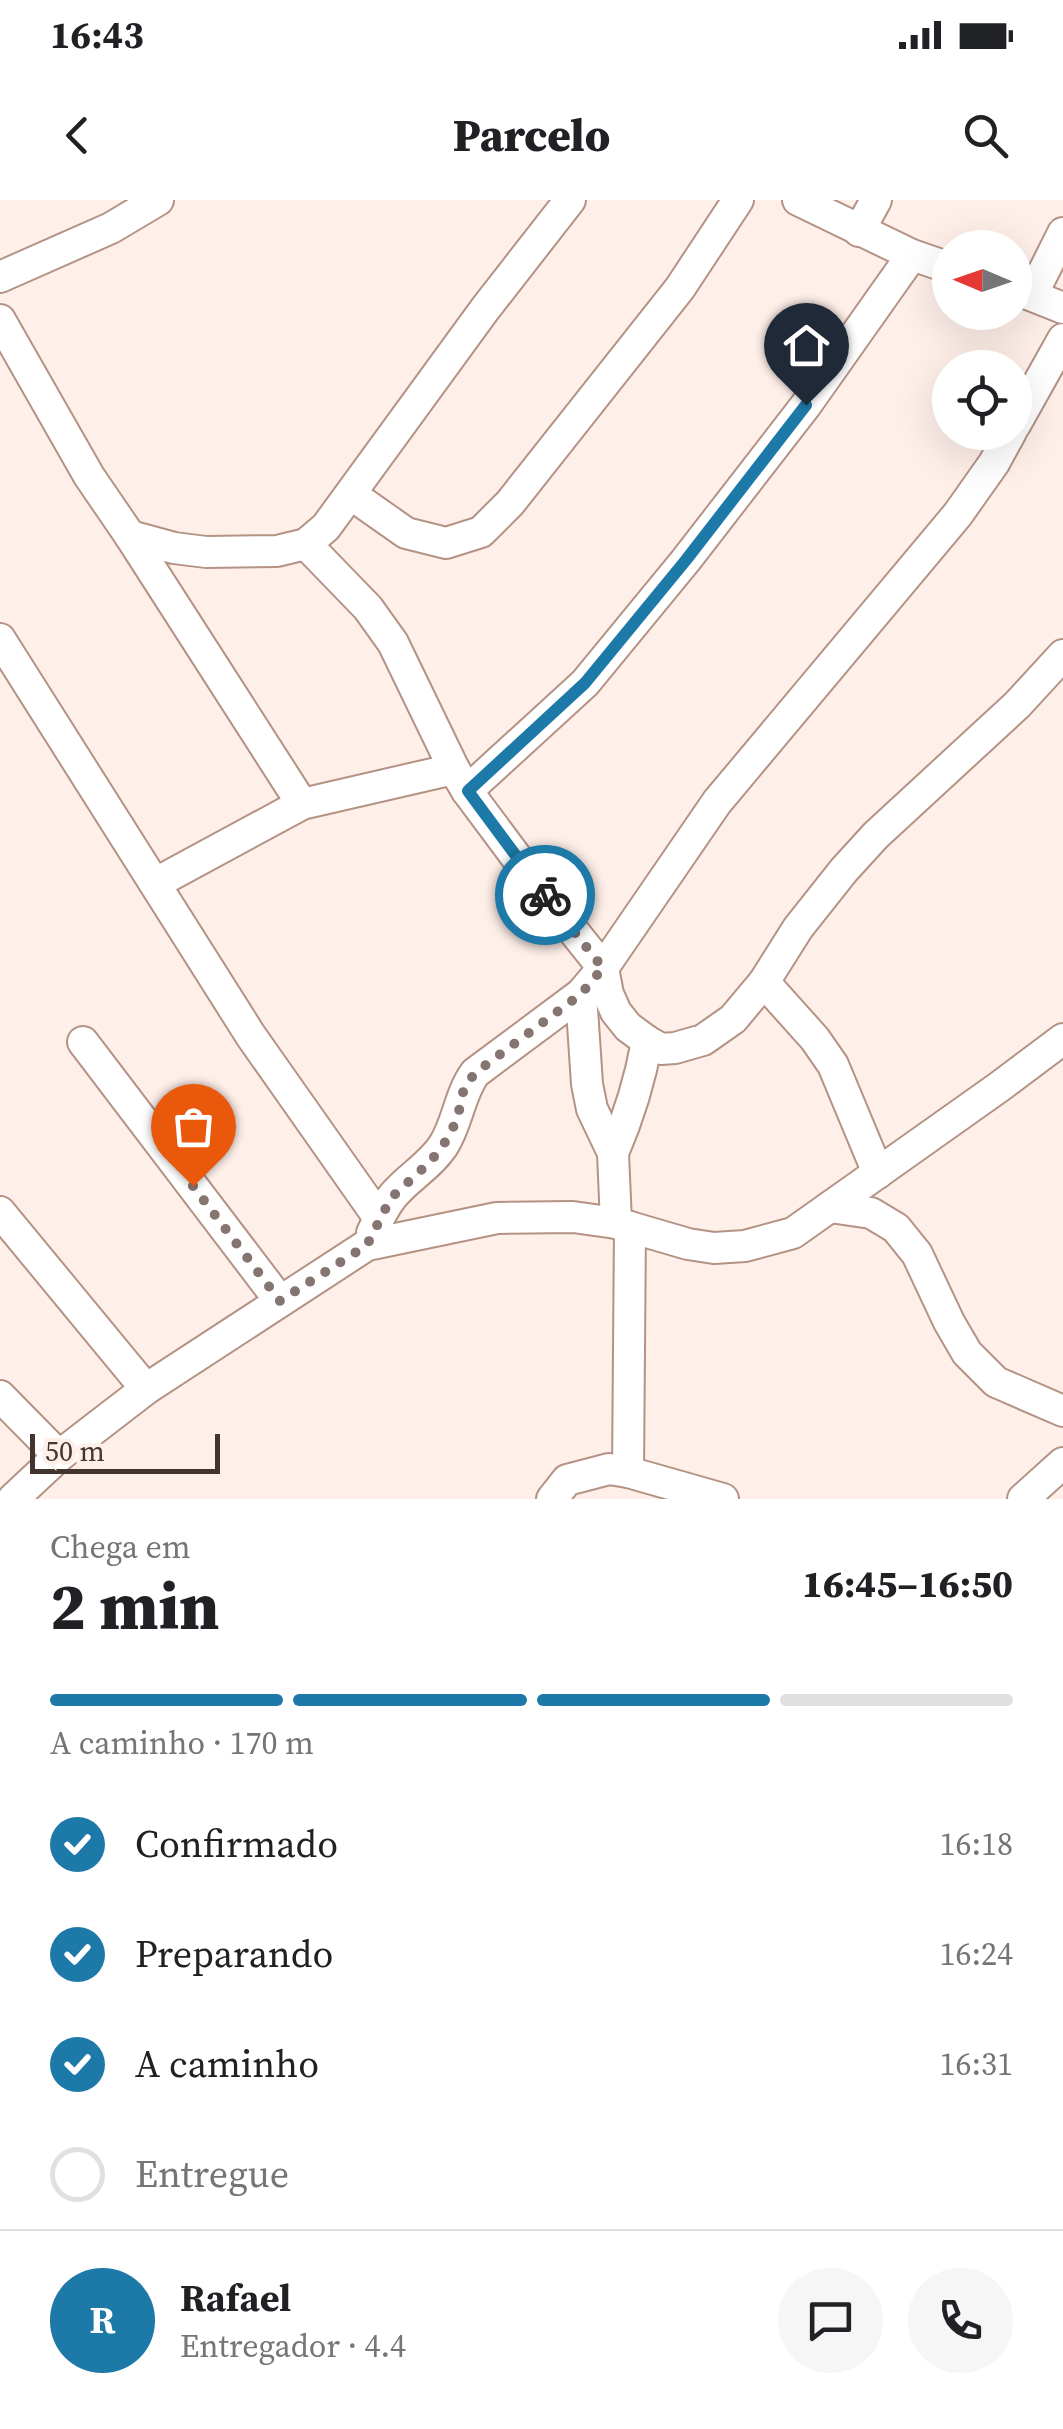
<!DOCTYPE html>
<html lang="pt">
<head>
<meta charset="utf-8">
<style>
  body { margin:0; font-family:"Source Serif 4",serif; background:#f6f6f6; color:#202124; height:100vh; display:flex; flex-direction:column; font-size:38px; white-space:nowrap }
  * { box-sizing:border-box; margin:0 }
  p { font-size:32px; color:#757577 }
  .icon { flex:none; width:55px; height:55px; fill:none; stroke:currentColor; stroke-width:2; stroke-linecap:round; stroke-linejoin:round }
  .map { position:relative; height:1299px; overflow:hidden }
  .details { display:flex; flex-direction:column; background:#fff; flex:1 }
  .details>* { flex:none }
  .needle { width:65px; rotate:272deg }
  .tools { position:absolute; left:932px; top:30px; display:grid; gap:20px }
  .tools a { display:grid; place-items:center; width:100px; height:100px; border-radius:50%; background:#fff; box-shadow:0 10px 40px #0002; font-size:50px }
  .scale { position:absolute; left:30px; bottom:25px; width:190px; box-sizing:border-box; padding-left:10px; border:5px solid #43342f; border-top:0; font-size:28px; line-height:35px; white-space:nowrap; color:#43342f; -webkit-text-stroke:8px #feefe9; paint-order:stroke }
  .pin { position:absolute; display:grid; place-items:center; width:85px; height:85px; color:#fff; margin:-102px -42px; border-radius:50% 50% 50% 0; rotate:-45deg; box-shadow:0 0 10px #0007 }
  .pin .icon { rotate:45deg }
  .courier { position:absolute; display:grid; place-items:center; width:100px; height:100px; margin:-50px; border:8px solid #1d79a7; border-radius:50%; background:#fff; color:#222; box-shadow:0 2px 12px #0007 }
  .overview em { font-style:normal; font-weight:800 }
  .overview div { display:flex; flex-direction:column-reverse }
  .overview { display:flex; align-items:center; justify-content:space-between; height:170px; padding:0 50px }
  h1 { font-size:65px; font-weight:800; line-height:75px }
  .bar { display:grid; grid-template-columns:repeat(4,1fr); gap:15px 10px; align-content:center; height:120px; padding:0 50px }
  .bar i { height:12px; border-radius:8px; background:#e0e0e0 }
  .bar .active { background:#1d79a7 }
  .bar p { grid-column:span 4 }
  .line { display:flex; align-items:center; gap:25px; padding:0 50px; border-top:2px solid #e0e0e0 }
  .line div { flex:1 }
  .round { display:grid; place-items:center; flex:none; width:105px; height:105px; border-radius:52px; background:#f6f6f6 }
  ol { padding:0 50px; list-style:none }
  li { display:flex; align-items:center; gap:30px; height:110px }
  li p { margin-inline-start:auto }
  li .icon { padding:10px; border-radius:50%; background:#1d79a7; color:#fff; stroke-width:4 }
  li:last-child { color:#757577 }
  li i { width:55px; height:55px; border:5px solid #e0e0e0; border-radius:50% }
  .status { display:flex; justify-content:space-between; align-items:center; height:70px; padding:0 50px; background:#fff; direction:ltr }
  .status svg { height:28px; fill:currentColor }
  header { display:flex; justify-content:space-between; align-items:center; height:130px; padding:0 50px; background:#fff; font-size:45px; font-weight:800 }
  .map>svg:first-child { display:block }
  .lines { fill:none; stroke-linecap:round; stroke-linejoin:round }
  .minor-casing { stroke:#b49284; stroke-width:34 }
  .minor { stroke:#fff; stroke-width:30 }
  .done { stroke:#847570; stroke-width:10; stroke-dasharray:0 18 }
  .route { stroke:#1d79a7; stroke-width:12 }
</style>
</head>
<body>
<div class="status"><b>16:43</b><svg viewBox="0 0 49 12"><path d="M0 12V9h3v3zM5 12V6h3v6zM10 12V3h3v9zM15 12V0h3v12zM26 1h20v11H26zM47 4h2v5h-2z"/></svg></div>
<header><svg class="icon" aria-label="back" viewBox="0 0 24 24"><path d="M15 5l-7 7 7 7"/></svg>Parcelo<svg class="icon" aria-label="search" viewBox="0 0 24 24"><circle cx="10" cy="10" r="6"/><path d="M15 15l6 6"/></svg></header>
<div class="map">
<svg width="1063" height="1299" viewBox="0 0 1063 1299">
  <rect width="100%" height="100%" fill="#feefe9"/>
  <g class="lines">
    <g class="minor-casing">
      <g id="minor">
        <path d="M 798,0 L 912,55 L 950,68"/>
        <path d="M 859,31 L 876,0"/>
        <path d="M 0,77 L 111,28 L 158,0"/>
        <path d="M 1015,89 L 1063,108"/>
        <path d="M 1032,95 L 1063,33"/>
        <path d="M 0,120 L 89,276 L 130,336 L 174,348 L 206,352 L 277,351 L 306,344 L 326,327 L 485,109 L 570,0"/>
        <path d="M 1015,225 L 1063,139"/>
        <path d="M 352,295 L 406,333 L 446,343 L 481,332 L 510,303 L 680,88 L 738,0"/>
        <path d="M 130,336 L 302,604"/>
        <path d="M 306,344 L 368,408 L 393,443 L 454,569"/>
        <path d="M 0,439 L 251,836 L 379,1018 L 372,1033"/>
        <path d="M 467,591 L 585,483 L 686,360 L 806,205 L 912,55"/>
        <path d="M 156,683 L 302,604 L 454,569 L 467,591 L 543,693 L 603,768 L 608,794 L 616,812 L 628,827 L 647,841 L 661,849 L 675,848 L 703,840 L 733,819 L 764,782 L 798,728 L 844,670 L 876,635 L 1017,505 L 1063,455"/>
        <path d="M 764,782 L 815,839 L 833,865 L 878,973"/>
        <path d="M 581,794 L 587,884 L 592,909 L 613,953 L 616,1023"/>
        <path d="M 83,842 L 280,1101"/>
        <path d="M 613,953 C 629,916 640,881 647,841"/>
        <path d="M 830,1007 L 871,1013 L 896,1028 L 917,1054 L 949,1122 L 967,1153 L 996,1182 L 1063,1211"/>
        <path d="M 0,1012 L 146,1189"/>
        <path d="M 379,1018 C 383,1011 387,1003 392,997 C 407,978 429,967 443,946 C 458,923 459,895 475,873 L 581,794 L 603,768 L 717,602 L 958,314 L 994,263 L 1011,232"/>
        <path d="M 0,1196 L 59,1256"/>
        <path d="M 628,1272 L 630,1027"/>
        <path d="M 13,1299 L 59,1256 L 146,1189 L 367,1045 L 497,1018 L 573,1017 L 616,1023 L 688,1044 L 714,1048 L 745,1046 L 793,1033 L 999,887 L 1063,839"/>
        <path d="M 552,1299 L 567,1280 L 609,1269 L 628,1272 L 723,1299"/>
        <path d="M 1023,1299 L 1063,1263"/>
      </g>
    </g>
    <use href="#minor" class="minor"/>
  </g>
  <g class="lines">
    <path class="done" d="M 193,986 L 280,1101 L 367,1045 L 391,998 L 430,962 L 444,944 L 457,920 L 464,888 L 475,873 L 581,794 L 603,768 L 545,695"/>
    <path class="route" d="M 545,695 L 468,591 L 585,483 L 686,360 L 806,205"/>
  </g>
</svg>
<div class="tools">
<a><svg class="needle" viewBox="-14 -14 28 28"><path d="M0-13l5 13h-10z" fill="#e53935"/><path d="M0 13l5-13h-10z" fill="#757577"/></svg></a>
<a><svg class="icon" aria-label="locate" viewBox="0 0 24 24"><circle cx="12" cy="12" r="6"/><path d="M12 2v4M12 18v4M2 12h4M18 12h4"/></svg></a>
</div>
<div class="scale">50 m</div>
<div class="pin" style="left:193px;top:986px;background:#ea580c"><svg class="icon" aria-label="bag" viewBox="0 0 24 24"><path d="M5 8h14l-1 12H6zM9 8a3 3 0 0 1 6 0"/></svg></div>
<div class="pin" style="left:806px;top:205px;background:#1f2937"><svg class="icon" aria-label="home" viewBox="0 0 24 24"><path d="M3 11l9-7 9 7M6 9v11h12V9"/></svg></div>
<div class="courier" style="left:545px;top:695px"><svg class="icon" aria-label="bike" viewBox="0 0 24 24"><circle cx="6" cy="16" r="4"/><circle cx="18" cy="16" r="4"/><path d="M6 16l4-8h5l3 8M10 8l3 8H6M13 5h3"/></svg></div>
</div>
<section class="details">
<div class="overview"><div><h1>2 min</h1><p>Chega em</p></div><em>16:45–16:50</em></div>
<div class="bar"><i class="active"></i><i class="active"></i><i class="active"></i><i></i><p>A caminho · 170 m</p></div>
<ol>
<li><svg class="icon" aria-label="check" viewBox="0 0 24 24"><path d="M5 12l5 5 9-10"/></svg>Confirmado<p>16:18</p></li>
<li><svg class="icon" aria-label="check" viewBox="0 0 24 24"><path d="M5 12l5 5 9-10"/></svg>Preparando<p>16:24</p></li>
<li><svg class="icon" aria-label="check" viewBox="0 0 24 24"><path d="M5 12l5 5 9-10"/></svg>A caminho<p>16:31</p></li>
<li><i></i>Entregue</li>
</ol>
<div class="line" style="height:180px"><b class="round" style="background:#1d79a7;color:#fff">R</b><div><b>Rafael</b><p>Entregador · 4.4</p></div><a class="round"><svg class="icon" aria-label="chat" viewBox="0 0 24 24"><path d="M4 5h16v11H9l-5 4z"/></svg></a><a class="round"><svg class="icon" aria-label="phone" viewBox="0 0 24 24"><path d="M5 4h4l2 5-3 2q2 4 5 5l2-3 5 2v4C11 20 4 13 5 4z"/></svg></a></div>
</section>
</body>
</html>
